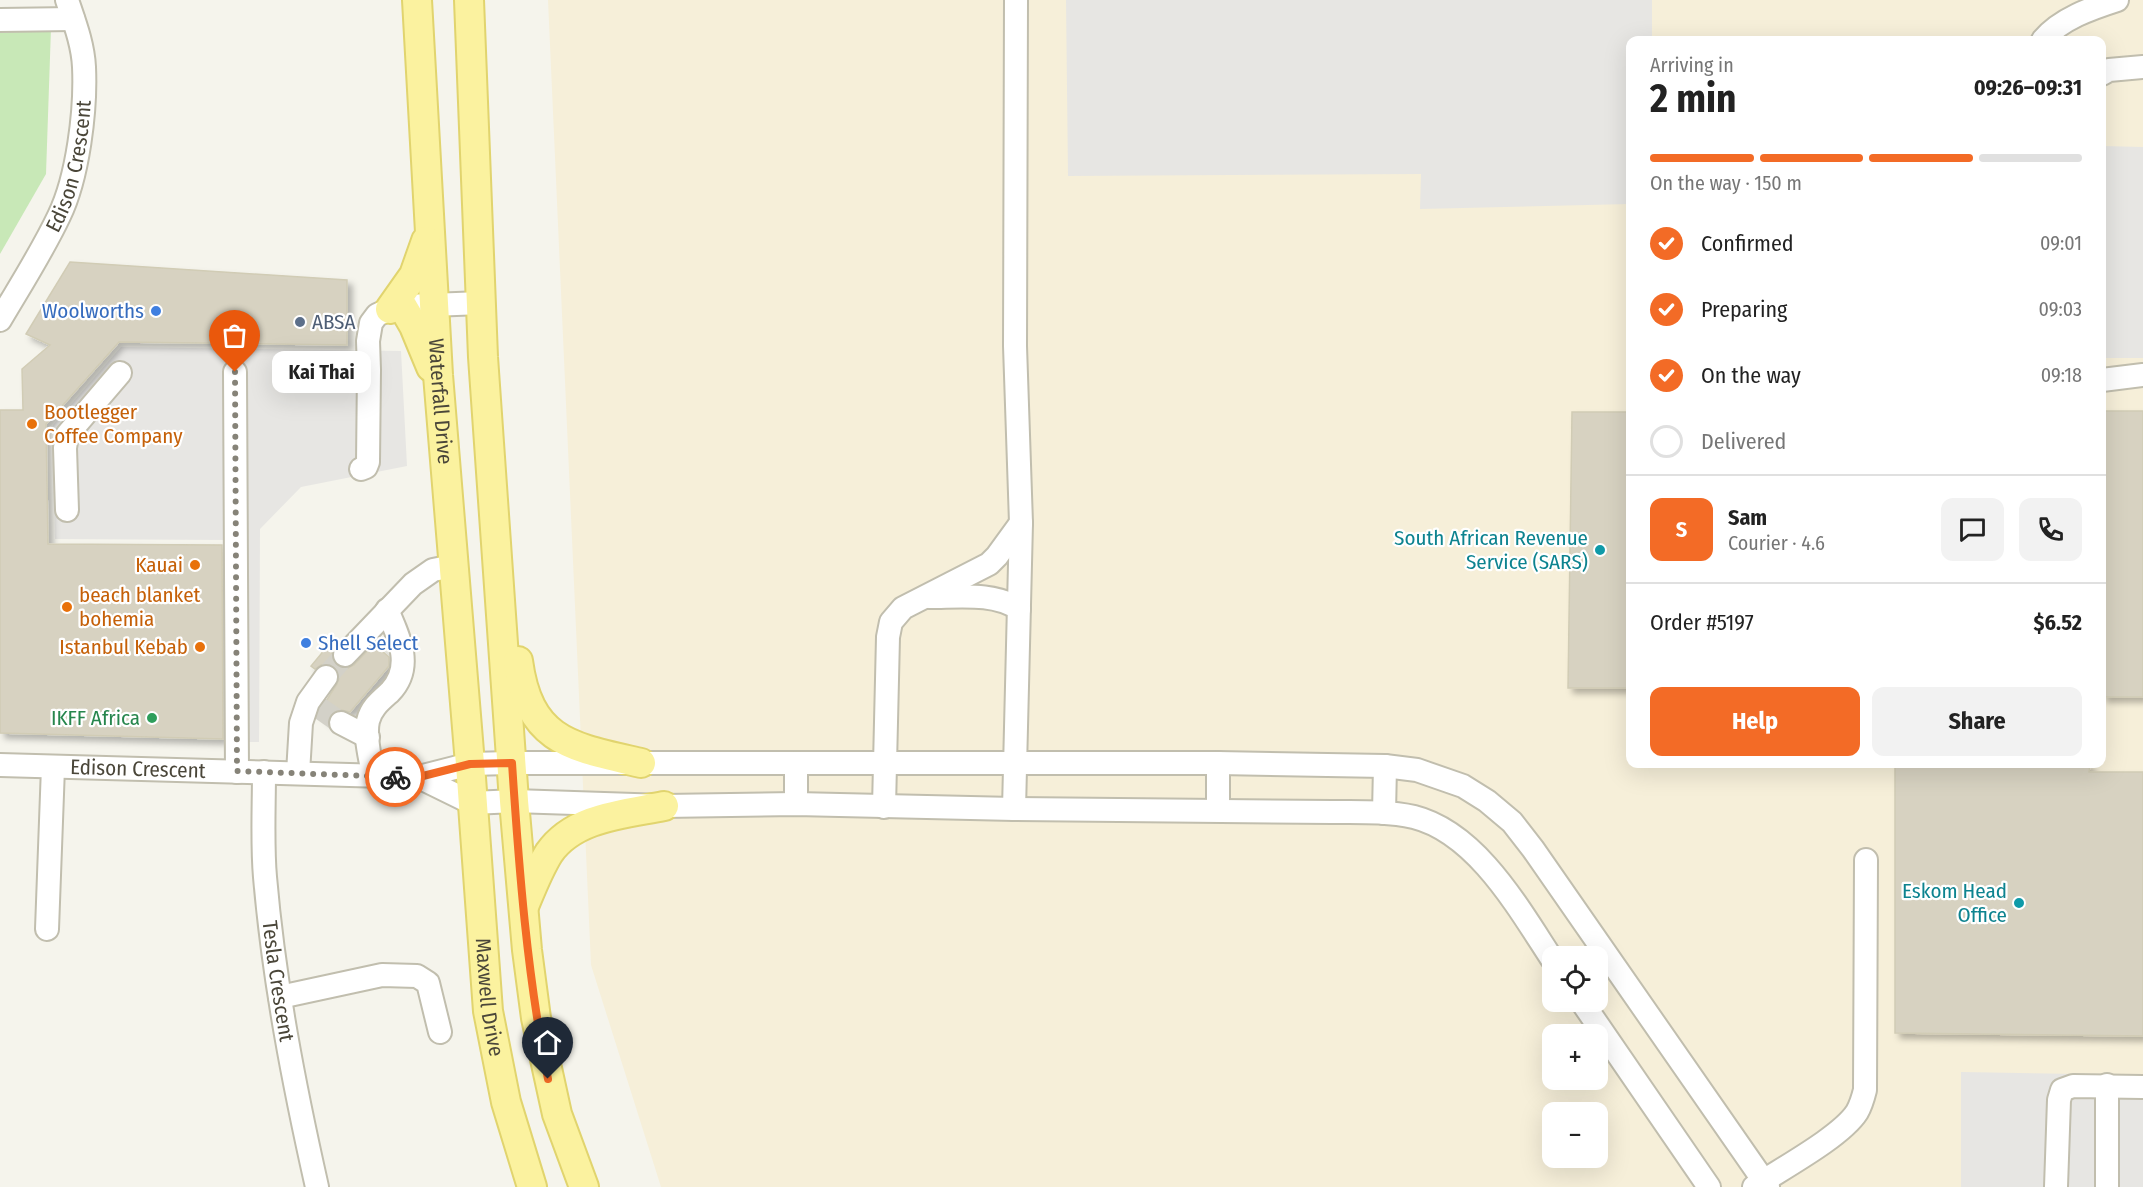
<!DOCTYPE html>
<html lang="en">
<head>
<meta charset="utf-8">
<style>
  body { margin:0; font-family:"Fira Sans Condensed",sans-serif; background:#f2f2f2; color:#222; height:100vh; display:flex; flex-direction:column; font-size:22px; white-space:nowrap }
  * { box-sizing:border-box; margin:0 }
  p { font-size:20px; color:#767676 }
  .icon { flex:none; width:33px; height:33px; fill:none; stroke:currentColor; stroke-width:2; stroke-linecap:round; stroke-linejoin:round }
  .map { position:relative; flex:1; overflow:hidden }
  .sheet { position:absolute; left:1626px; top:36px; width:480px; height:732px; display:flex; flex-direction:column; background:#fff; border-radius:12px; box-shadow:0 6px 24px #0002 }
  .sheet>* { flex:none }
  .fabs { position:absolute; left:1542px; top:946px; display:grid; gap:12px }
  .fabs a { display:grid; place-items:center; width:66px; height:66px; border-radius:12px; background:#fff; box-shadow:0 6px 24px #0002; font-size:30px }
  .pin { position:absolute; display:grid; place-items:center; width:51px; height:51px; color:#fff; margin:-62px -26px; border-radius:50% 50% 50% 0; rotate:-45deg; box-shadow:0 0 6px #0007 }
  .pin .icon { rotate:45deg }
  .courier { position:absolute; display:grid; place-items:center; width:60px; height:60px; margin:-30px; border:4px solid #f36b26; border-radius:50%; background:#fff; color:#222; box-shadow:0 2px 8px #0007 }
  .bubble { position:absolute; height:42px; border-radius:12px; background:#fff; box-shadow:0 6px 24px #0002; font-size:20px; font-weight:700; line-height:42px; text-align:center }
  .overview em { font-style:normal; font-weight:700 }
  .overview div { display:flex; flex-direction:column-reverse }
  .overview { display:flex; align-items:center; justify-content:space-between; height:102px; padding:0 24px }
  h1 { font-size:39px; font-weight:700; line-height:45px }
  .bar { display:grid; grid-template-columns:repeat(4,1fr); gap:9px 6px; align-content:center; height:72px; padding:0 24px }
  .bar i { height:8px; border-radius:4px; background:#e0e0e0 }
  .bar .on { background:#f36b26 }
  .bar p { grid-column:span 4 }
  .line { display:flex; align-items:center; gap:15px; padding:0 24px; border-top:2px solid #e0e0e0 }
  .line div { flex:1 }
  .round { display:grid; place-items:center; flex:none; width:63px; height:63px; border-radius:12px; background:#f2f2f2 }
  ol { padding:0 24px; list-style:none }
  li { display:flex; align-items:center; gap:18px; height:66px }
  li p { margin-inline-start:auto }
  li .icon { padding:6px; border-radius:50%; background:#f36b26; color:#fff; stroke-width:4 }
  li:last-child { color:#767676 }
  li i { width:33px; height:33px; border:3px solid #e0e0e0; border-radius:50% }
  .cta { display:flex; gap:12px; margin-top:auto; padding:12px 24px }
  .cta a { flex:1; height:69px; border-radius:12px; background:#f36b26; color:#fff; font-size:24px; font-weight:700; line-height:69px; text-align:center }
  .cta a+a { background:#f2f2f2; color:#222 }
  .map>svg:first-child { display:block }
  .commercial { fill:#f6efd9; fill-rule:evenodd }
  .green { fill:#c8e8b7 }
  .parking { fill:#e7e6e3 }
  .building { fill:#d7d2c1; stroke:#d1ccb5; stroke-width:1.5; filter:url(#shadow) }
  .lines { fill:none; stroke-linecap:round; stroke-linejoin:round }
  .minor-tunnel { stroke:#d3d1c8; stroke-width:22; stroke-dasharray:22 11; stroke-linecap:butt }
  .minor-casing { stroke:#c1beae; stroke-width:26 }
  .major-casing { stroke:#e1d46e; stroke-width:32 }
  .minor { stroke:#fff; stroke-width:22 }
  .major { stroke:#fbf29f; stroke-width:28 }
  .done { stroke:#868378; stroke-width:6; stroke-dasharray:0 10.8 }
  .route { stroke:#f36b26; stroke-width:8 }
  .shop-dot { fill:#3f7fe0; stroke:#fff; stroke-width:2 }
  .service-dot { fill:#5c6f8a; stroke:#fff; stroke-width:2 }
  .food-dot { fill:#e8710a; stroke:#fff; stroke-width:2 }
  .culture-dot { fill:#0f9aa8; stroke:#fff; stroke-width:2 }
  .leisure-dot { fill:#2e9e5b; stroke:#fff; stroke-width:2 }
  .labels { text-anchor:middle; dominant-baseline:central; stroke-width:4.5; stroke-linejoin:round; paint-order:stroke }
  .street-label { font-size:21px; fill:#4a4639; stroke:#fff }
  .shop-label { font-size:21px; fill:#366cbe; stroke:#fff; text-anchor:end }
  .service-label { font-size:21px; fill:#4e5e75; stroke:#fff; text-anchor:start }
  .food-label { font-size:21px; fill:#c56008; stroke:#fff; text-anchor:start }
  .culture-label { font-size:21px; fill:#0d838f; stroke:#fff; text-anchor:end }
  .leisure-label { font-size:21px; fill:#27864d; stroke:#fff; text-anchor:end }
</style>
</head>
<body>
<div class="map">
<svg width="2143" height="1187" viewBox="0 0 2143 1187">
  <defs>
    <filter id="shadow"><feDropShadow dx="5" dy="5" stdDeviation="3" flood-color="#0004"/></filter>
  </defs>
  <rect width="100%" height="100%" fill="#f5f4ec"/>
  <path class="commercial" d="M 548,0 L 2143,0 L 2143,1187 L 661,1187 L 591,965 ZM 1630,40 L 2102,40 L 2102,764 L 1630,764 ZM 1552,957 L 1598,957 L 1598,1002 L 1552,1002 ZM 1552,1035 L 1598,1035 L 1598,1080 L 1552,1080 ZM 1552,1113 L 1598,1113 L 1598,1158 L 1552,1158 Z"/>
  <path class="green" d="M 51,28 L 46,174 L 0,254 L 0,33 Z"/>
  <g class="parking">
    <path d="M 1066,0 L 1652,0 L 1652,40 L 1630,40 L 1630,204 L 1420,209 L 1421,174 L 1068,176 Z"/>
    <path d="M 2102,146 L 2143,147 L 2143,358 L 2102,358 Z"/>
    <path d="M 121,347 L 401,351 L 407,466 L 301,487 L 260,529 L 259,742 L 232,742 L 229,540 L 55,539 L 53,425 Z"/>
    <path d="M 1961,1072 L 2143,1075 L 2143,1187 L 1961,1187 Z"/>
  </g>
  <g class="building">
    <path d="M 70,262 L 347,280 L 347,345 L 119,342 L 46,424 L 48,544 L 222,545 L 223,739 L 0,733 L 0,410 L 23,410 L 22,369 L 50,345 L 26,334 Z"/>
    <rect x="2102" y="411" width="41" height="286"/>
    <path d="M 1572,412 L 1630,412 L 1630,688 L 1568,688 Z"/>
    <path d="M 330,643 L 334,647 L 332,652 L 332,659 L 336,665 L 341,668 L 348,668 L 354,665 L 374,644 L 389,657 L 389,666 L 350,712 L 341,710 L 334,711 L 328,721 L 319,712 L 337,684 L 339,678 L 338,672 L 334,666 L 328,664 L 321,665 L 315,669 L 311,666 Z"/>
    <path d="M 2090,764 L 2089,772 L 2143,772 L 2143,1036 L 1895,1033 L 1895,765 Z"/>
  </g>
  <g class="lines">
    <g class="minor-tunnel">
      <path d="M 326,677 L 345,655"/>
      <path d="M 318,707 L 341,723"/>
    </g>
    <g class="minor-casing">
      <g id="minor">
        <path d="M 0,20 L 73,19"/>
        <path d="M 2043,40 C 2060,19 2092,8 2117,0"/>
        <path d="M 2102,74 L 2109,70 L 2143,67"/>
        <path id="s1" d="M 0,320 C 20,286 42,252 59,216 C 78,177 86,110 84,67 C 83,44 74,21 67,0"/>
        <path d="M 235,372 L 237,772"/>
        <path d="M 2102,380 L 2143,375"/>
        <path d="M 361,469 L 366,467 L 368,462 L 369,370 L 368,341 L 371,323 L 377,315 L 390,309 L 407,306 L 481,303"/>
        <path d="M 67,510 L 65,448 L 67,435 L 120,373"/>
        <path d="M 929,597 C 959,597 994,592 1019,609"/>
        <path d="M 345,655 L 413,584 L 433,570 L 453,566"/>
        <path d="M 341,723 L 368,737"/>
        <path id="s2" d="M 0,765 L 419,777 L 470,764 L 512,763 L 1218,763 L 1385,766 L 1417,770 L 1463,786 L 1487,801 L 1512,822 L 1533,849 L 1768,1187"/>
        <path id="s3" d="M 264,772 C 264,807 262,843 265,877 C 274,982 294,1085 317,1187"/>
        <path d="M 298,773 L 301,723 L 308,702 L 326,677"/>
        <path d="M 373,776 C 371,759 364,738 368,721 C 371,708 380,701 390,692 C 414,667 399,637 387,610"/>
        <path d="M 419,777 L 472,803 L 514,801 L 664,806 L 796,804 L 1014,809 L 1332,812 C 1359,812 1388,811 1414,817 C 1477,833 1519,909 1552,959"/>
        <path d="M 796,804 L 796,764"/>
        <path d="M 884,807 L 888,637 L 891,622 L 903,608 L 989,564 L 997,556 L 1021,523"/>
        <path d="M 1014,809 L 1021,523 L 1015,346 L 1016,0"/>
        <path d="M 1218,810 L 1218,763"/>
        <path d="M 1384,813 L 1385,766"/>
        <path d="M 47,929 L 53,767"/>
        <path d="M 280,997 L 382,975 L 417,976 L 428,983 L 440,1032"/>
        <path d="M 1582,1002 L 1709,1187"/>
        <path d="M 2107,1085 L 2107,1187"/>
        <path d="M 1754,1187 C 1781,1169 1841,1137 1857,1112 C 1861,1105 1863,1098 1865,1090 L 1866,860"/>
        <path d="M 2056,1187 L 2059,1100 L 2062,1090 L 2073,1086 L 2143,1087"/>
      </g>
    </g>
    <g class="major-casing">
      <g id="major">
        <path id="s4" d="M 417,0 L 438,375 L 470,764 L 488,1011 L 506,1102 L 532,1187"/>
        <path d="M 469,0 L 483,357 L 514,801 L 527,950 L 536,1018 L 557,1114 L 584,1187"/>
        <path d="M 403,307 L 414,326 L 431,367"/>
        <path d="M 390,309 L 414,275 L 426,241"/>
        <path d="M 518,661 C 529,742 571,747 641,763"/>
        <path d="M 525,904 C 532,887 539,869 549,853 C 574,817 624,814 664,806"/>
      </g>
    </g>
    <use href="#minor" class="minor"/>
    <use href="#major" class="major"/>
  </g>
  <g class="lines">
    <path class="done" d="M 235,372 L 237,771 L 395,777"/>
    <path class="route" d="M 395,777 L 419,777 L 470,764 L 512,763 C 519,869 527,975 548,1079"/>
  </g>
  <g class="shop-dot">
    <circle cx="156" cy="311" r="6"/>
    <circle cx="306" cy="643" r="6"/>
  </g>
  <circle class="service-dot" cx="300" cy="322" r="6"/>
  <g class="food-dot">
    <circle cx="32" cy="424" r="6"/>
    <circle cx="195" cy="565" r="6"/>
    <circle cx="67" cy="607" r="6"/>
    <circle cx="200" cy="647" r="6"/>
  </g>
  <g class="culture-dot">
    <circle cx="1600" cy="550" r="6"/>
    <circle cx="2019" cy="903" r="6"/>
  </g>
  <circle class="leisure-dot" cx="152" cy="718" r="6"/>
  <g class="labels">
    <g class="street-label">
      <text stroke="none"><textPath href="#s1" startOffset="171">Edison Crescent</textPath></text>
      <text stroke="none"><textPath href="#s4" startOffset="402">Waterfall Drive</textPath></text>
      <text stroke="none"><textPath href="#s2" startOffset="138">Edison Crescent</textPath></text>
      <text stroke="none"><textPath href="#s3" startOffset="210">Tesla Crescent</textPath></text>
      <text stroke="none"><textPath href="#s4" startOffset="1000">Maxwell Drive</textPath></text>
    </g>
    <g class="shop-label">
      <text x="144" y="311">Woolworths</text>
      <text x="318" y="643" text-anchor="start">Shell Select</text>
    </g>
    <g class="service-label">
      <text x="312" y="322">ABSA</text>
    </g>
    <g class="food-label">
      <text x="44" y="412">Bootlegger<tspan x="44" dy="24">Coffee Company</tspan></text>
      <text x="183" y="565" text-anchor="end">Kauai</text>
      <text x="79" y="595">beach blanket<tspan x="79" dy="24">bohemia</tspan></text>
      <text x="188" y="647" text-anchor="end">Istanbul Kebab</text>
    </g>
    <g class="culture-label">
      <text x="1588" y="538">South African Revenue<tspan x="1588" dy="24">Service (SARS)</tspan></text>
      <text x="2007" y="891">Eskom Head<tspan x="2007" dy="24">Office</tspan></text>
    </g>
    <g class="leisure-label">
      <text x="140" y="718">IKFF Africa</text>
    </g>
  </g>
</svg>
<div class="fabs">
<a><svg class="icon" aria-label="locate" viewBox="0 0 24 24"><circle cx="12" cy="12" r="6"/><path d="M12 2v4M12 18v4M2 12h4M18 12h4"/></svg></a>
<a>+</a>
<a>−</a>
</div>
<div class="pin" style="left:235px;top:372px;background:#ea580c"><svg class="icon" aria-label="bag" viewBox="0 0 24 24"><path d="M5 8h14l-1 12H6zM9 8a3 3 0 0 1 6 0"/></svg></div>
<div class="pin" style="left:548px;top:1079px;background:#1f2937"><svg class="icon" aria-label="home" viewBox="0 0 24 24"><path d="M3 11l9-7 9 7M6 9v11h12V9"/></svg></div>
<div class="courier" style="left:395px;top:777px"><svg class="icon" aria-label="bike" viewBox="0 0 24 24"><circle cx="6" cy="16" r="4"/><circle cx="18" cy="16" r="4"/><path d="M6 16l4-8h5l3 8M10 8l3 8H6M13 5h3"/></svg></div>
<div class="bubble" style="left:272px;top:351px;width:99px">Kai Thai</div>
<section class="sheet">
<div class="overview"><div><h1>2 min</h1><p>Arriving in</p></div><em>09:26–09:31</em></div>
<div class="bar"><i class="on"></i><i class="on"></i><i class="on"></i><i></i><p>On the way · 150 m</p></div>
<ol>
<li><svg class="icon" aria-label="check" viewBox="0 0 24 24"><path d="M5 12l5 5 9-10"/></svg>Confirmed<p>09:01</p></li>
<li><svg class="icon" aria-label="check" viewBox="0 0 24 24"><path d="M5 12l5 5 9-10"/></svg>Preparing<p>09:03</p></li>
<li><svg class="icon" aria-label="check" viewBox="0 0 24 24"><path d="M5 12l5 5 9-10"/></svg>On the way<p>09:18</p></li>
<li><i></i>Delivered</li>
</ol>
<div class="line" style="height:108px"><b class="round" style="background:#f36b26;color:#fff">S</b><div><b>Sam</b><p>Courier · 4.6</p></div><a class="round"><svg class="icon" aria-label="chat" viewBox="0 0 24 24"><path d="M4 5h16v11H9l-5 4z"/></svg></a><a class="round"><svg class="icon" aria-label="phone" viewBox="0 0 24 24"><path d="M5 4h4l2 5-3 2q2 4 5 5l2-3 5 2v4C11 20 4 13 5 4z"/></svg></a></div>
<div class="line" style="height:78px"><div>Order #5197</div><b>$6.52</b></div>
<div class="cta"><a>Help</a><a>Share</a></div>
</section>
</div>
</body>
</html>
